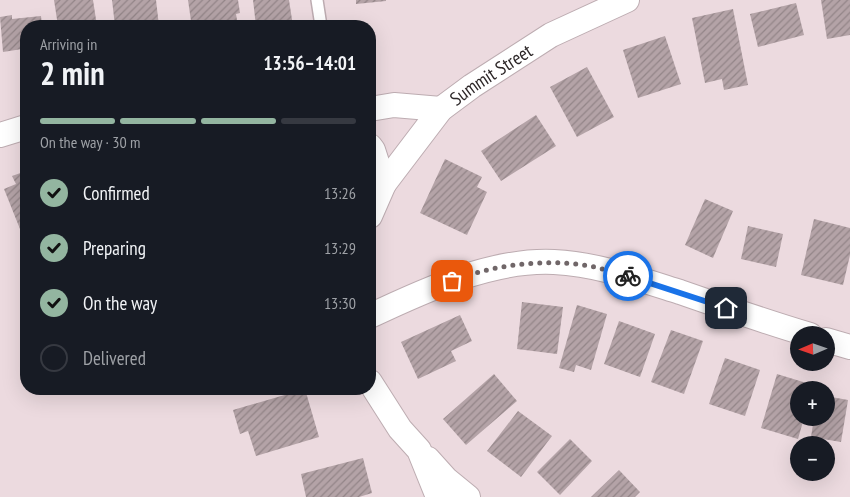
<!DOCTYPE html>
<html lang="en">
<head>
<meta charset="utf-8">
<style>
  body { margin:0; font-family:"PT Sans Narrow",sans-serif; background:#242831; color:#f1f3f6; height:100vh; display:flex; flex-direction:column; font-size:19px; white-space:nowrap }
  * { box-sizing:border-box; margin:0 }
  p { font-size:16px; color:#9ea1a6 }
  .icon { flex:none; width:28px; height:28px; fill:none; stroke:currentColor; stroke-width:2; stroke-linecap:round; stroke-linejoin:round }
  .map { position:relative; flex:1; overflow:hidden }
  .details { position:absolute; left:20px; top:20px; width:356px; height:375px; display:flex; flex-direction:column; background:#171b24; border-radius:20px; box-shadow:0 5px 20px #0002 }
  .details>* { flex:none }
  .needle { width:32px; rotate:268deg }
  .tools { position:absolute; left:790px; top:326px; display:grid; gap:10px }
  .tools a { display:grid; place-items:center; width:45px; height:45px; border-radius:50%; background:#171b24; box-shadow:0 5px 20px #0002; font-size:25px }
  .pin { position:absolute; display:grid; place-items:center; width:42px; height:42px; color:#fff; margin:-21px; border-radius:10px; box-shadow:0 2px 8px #0006 }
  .courier { position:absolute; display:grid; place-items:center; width:50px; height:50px; margin:-25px; border:4px solid #1a73e8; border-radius:50%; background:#fff; color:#222; box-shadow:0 1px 6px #0007 }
  .summary em { font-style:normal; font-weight:600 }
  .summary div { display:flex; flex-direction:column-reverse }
  .summary { display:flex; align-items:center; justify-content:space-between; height:85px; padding:0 20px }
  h1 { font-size:32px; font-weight:600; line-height:38px }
  .bar { display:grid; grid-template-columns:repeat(4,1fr); gap:8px 5px; align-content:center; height:60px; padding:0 20px }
  .bar i { height:6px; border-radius:4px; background:#363941 }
  .bar .on { background:#93b5a0 }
  .bar p { grid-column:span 4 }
  ol { padding:0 20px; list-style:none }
  li { display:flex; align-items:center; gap:15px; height:55px }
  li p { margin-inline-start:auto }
  li .icon { padding:5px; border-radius:50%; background:#93b5a0; color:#111; stroke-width:4 }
  li:last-child { color:#9ea1a6 }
  li i { width:28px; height:28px; border:2px solid #363941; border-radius:50% }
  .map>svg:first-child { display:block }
  .building { fill:url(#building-hatch) }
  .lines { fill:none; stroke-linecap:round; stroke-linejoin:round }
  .lane-casing { stroke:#bdacb1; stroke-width:14 }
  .street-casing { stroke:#bdacb1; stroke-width:26 }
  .lane { stroke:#fff; stroke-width:11 }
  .street { stroke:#fff; stroke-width:24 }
  .done { stroke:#706668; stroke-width:5; stroke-dasharray:0 9 }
  .route { stroke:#1a73e8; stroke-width:6 }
  .labels { text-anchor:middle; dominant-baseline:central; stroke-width:4; stroke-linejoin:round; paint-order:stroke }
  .street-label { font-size:19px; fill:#2d2728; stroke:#fff }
</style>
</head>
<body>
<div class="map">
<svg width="850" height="497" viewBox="0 0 850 497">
  <defs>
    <pattern id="building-hatch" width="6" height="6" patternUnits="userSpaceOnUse" patternTransform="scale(1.25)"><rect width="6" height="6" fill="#b4a3a7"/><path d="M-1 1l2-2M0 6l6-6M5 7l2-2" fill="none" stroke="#938588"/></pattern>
  </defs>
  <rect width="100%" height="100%" fill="#ecdadf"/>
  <g class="building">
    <path d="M 54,0 L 93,0 L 97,26 L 58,26 Z"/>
    <path d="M 112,0 L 156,0 L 159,26 L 115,26 Z"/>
    <path d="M 188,0 L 238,0 L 240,13 L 236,14 L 237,20 L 195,26 L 194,21 L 191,21 Z"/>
    <path d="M 253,0 L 289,0 L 293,26 L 256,26 Z"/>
    <path d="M 356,0 L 386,0 L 386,1 L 356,4 Z"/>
    <path d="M 821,0 L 850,0 L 850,35 L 827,39 Z"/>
    <path d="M 796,3 L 804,35 L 758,47 L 750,14 Z"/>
    <path d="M 733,9 L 748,85 L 724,90 L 722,79 L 705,83 L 692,18 Z"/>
    <path d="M 12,15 L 12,19 L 41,16 L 42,26 L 26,26 L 26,45 L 21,46 L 22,49 L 3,52 L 0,17 Z"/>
    <path d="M 665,36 L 681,84 L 638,98 L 623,50 Z"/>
    <path d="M 587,67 L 614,117 L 577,137 L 550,87 Z"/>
    <path d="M 536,115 L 556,146 L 501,181 L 481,151 Z"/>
    <path d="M 445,159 L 482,177 L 477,187 L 487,192 L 467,235 L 420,213 Z"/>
    <path d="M 26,171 L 26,238 L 24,239 L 4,189 L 16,184 L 12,176 Z"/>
    <path d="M 705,199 L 733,211 L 713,258 L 685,245 Z"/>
    <path d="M 814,219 L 850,228 L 850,255 L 843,285 L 801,275 Z"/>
    <path d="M 748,226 L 783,234 L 776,267 L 741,259 Z"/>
    <path d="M 522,302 L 563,307 L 557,354 L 517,349 Z"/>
    <path d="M 577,305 L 607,314 L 591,370 L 576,365 L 574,372 L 559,368 Z"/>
    <path d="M 460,315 L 472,341 L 451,351 L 456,361 L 418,379 L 401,342 Z"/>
    <path d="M 619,321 L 655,334 L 640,377 L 604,364 Z"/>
    <path d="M 671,330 L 703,341 L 684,394 L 651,382 Z"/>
    <path d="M 725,358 L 760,370 L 745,416 L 709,404 Z"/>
    <path d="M 494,374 L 517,401 L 466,445 L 443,419 Z"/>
    <path d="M 777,374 L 813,385 L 812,390 L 799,390 L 799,418 L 804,418 L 798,439 L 761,428 Z"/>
    <path d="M 305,389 L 319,437 L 256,456 L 248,431 L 240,434 L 233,410 Z"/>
    <path d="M 826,396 L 848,400 L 841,442 L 811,437 L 814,418 L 826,418 Z"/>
    <path d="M 518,411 L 552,436 L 521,477 L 487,451 Z"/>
    <path d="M 570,439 L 592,461 L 560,495 L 537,472 Z"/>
    <path d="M 363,458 L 372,493 L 359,497 L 306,497 L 301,474 Z"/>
    <path d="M 619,470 L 640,492 L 635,497 L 591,497 Z"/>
  </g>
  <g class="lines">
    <g class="lane-casing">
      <path id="lane" d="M 317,0 L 321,26"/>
    </g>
    <g class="street-casing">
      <g id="street">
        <path d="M 370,109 L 394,105 L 441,109"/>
        <path d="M 0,135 L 26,127"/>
        <path d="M 370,146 L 373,150 L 384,184 L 370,216"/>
        <path id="s1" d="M 384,184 L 441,109 L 472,86 L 551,35 L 627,0"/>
        <path d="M 370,316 C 425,290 492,259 554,262 C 597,264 639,279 680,292 C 723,307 766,322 810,335"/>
        <path d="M 826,340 L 850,347"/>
        <path d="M 370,382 L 400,429 L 419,450 L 438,497"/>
        <path d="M 428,459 L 446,479 L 468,497"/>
      </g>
    </g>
    <use href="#lane" class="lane"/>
    <use href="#street" class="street"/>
  </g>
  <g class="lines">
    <path class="done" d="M 452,281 C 493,265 540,259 583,265 C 598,267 613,272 628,276"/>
    <path class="route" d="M 628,276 L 726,308"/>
  </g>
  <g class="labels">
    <g class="street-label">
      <text stroke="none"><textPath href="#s1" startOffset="155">Summit Street</textPath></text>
    </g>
  </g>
</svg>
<div class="tools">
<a><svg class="needle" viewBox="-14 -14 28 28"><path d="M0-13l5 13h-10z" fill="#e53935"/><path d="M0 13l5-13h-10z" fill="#9ea1a6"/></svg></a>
<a>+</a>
<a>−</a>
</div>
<div class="pin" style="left:452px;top:281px;background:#ea580c"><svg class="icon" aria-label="bag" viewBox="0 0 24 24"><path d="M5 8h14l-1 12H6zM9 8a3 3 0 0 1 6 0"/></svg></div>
<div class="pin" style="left:726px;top:308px;background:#1f2937"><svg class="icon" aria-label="home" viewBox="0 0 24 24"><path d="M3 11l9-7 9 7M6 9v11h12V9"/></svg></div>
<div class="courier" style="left:628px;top:276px"><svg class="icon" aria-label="bike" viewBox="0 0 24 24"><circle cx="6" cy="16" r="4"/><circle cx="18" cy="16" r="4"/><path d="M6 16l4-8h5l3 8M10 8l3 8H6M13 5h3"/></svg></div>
<section class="details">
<div class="summary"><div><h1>2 min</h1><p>Arriving in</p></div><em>13:56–14:01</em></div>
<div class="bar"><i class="on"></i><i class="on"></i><i class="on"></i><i></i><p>On the way · 30 m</p></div>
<ol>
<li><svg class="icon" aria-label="check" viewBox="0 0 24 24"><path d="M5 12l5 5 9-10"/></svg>Confirmed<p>13:26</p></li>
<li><svg class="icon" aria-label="check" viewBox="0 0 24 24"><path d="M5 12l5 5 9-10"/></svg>Preparing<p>13:29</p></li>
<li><svg class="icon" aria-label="check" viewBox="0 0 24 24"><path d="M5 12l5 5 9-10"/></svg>On the way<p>13:30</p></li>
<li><i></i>Delivered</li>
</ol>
</section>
</div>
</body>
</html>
